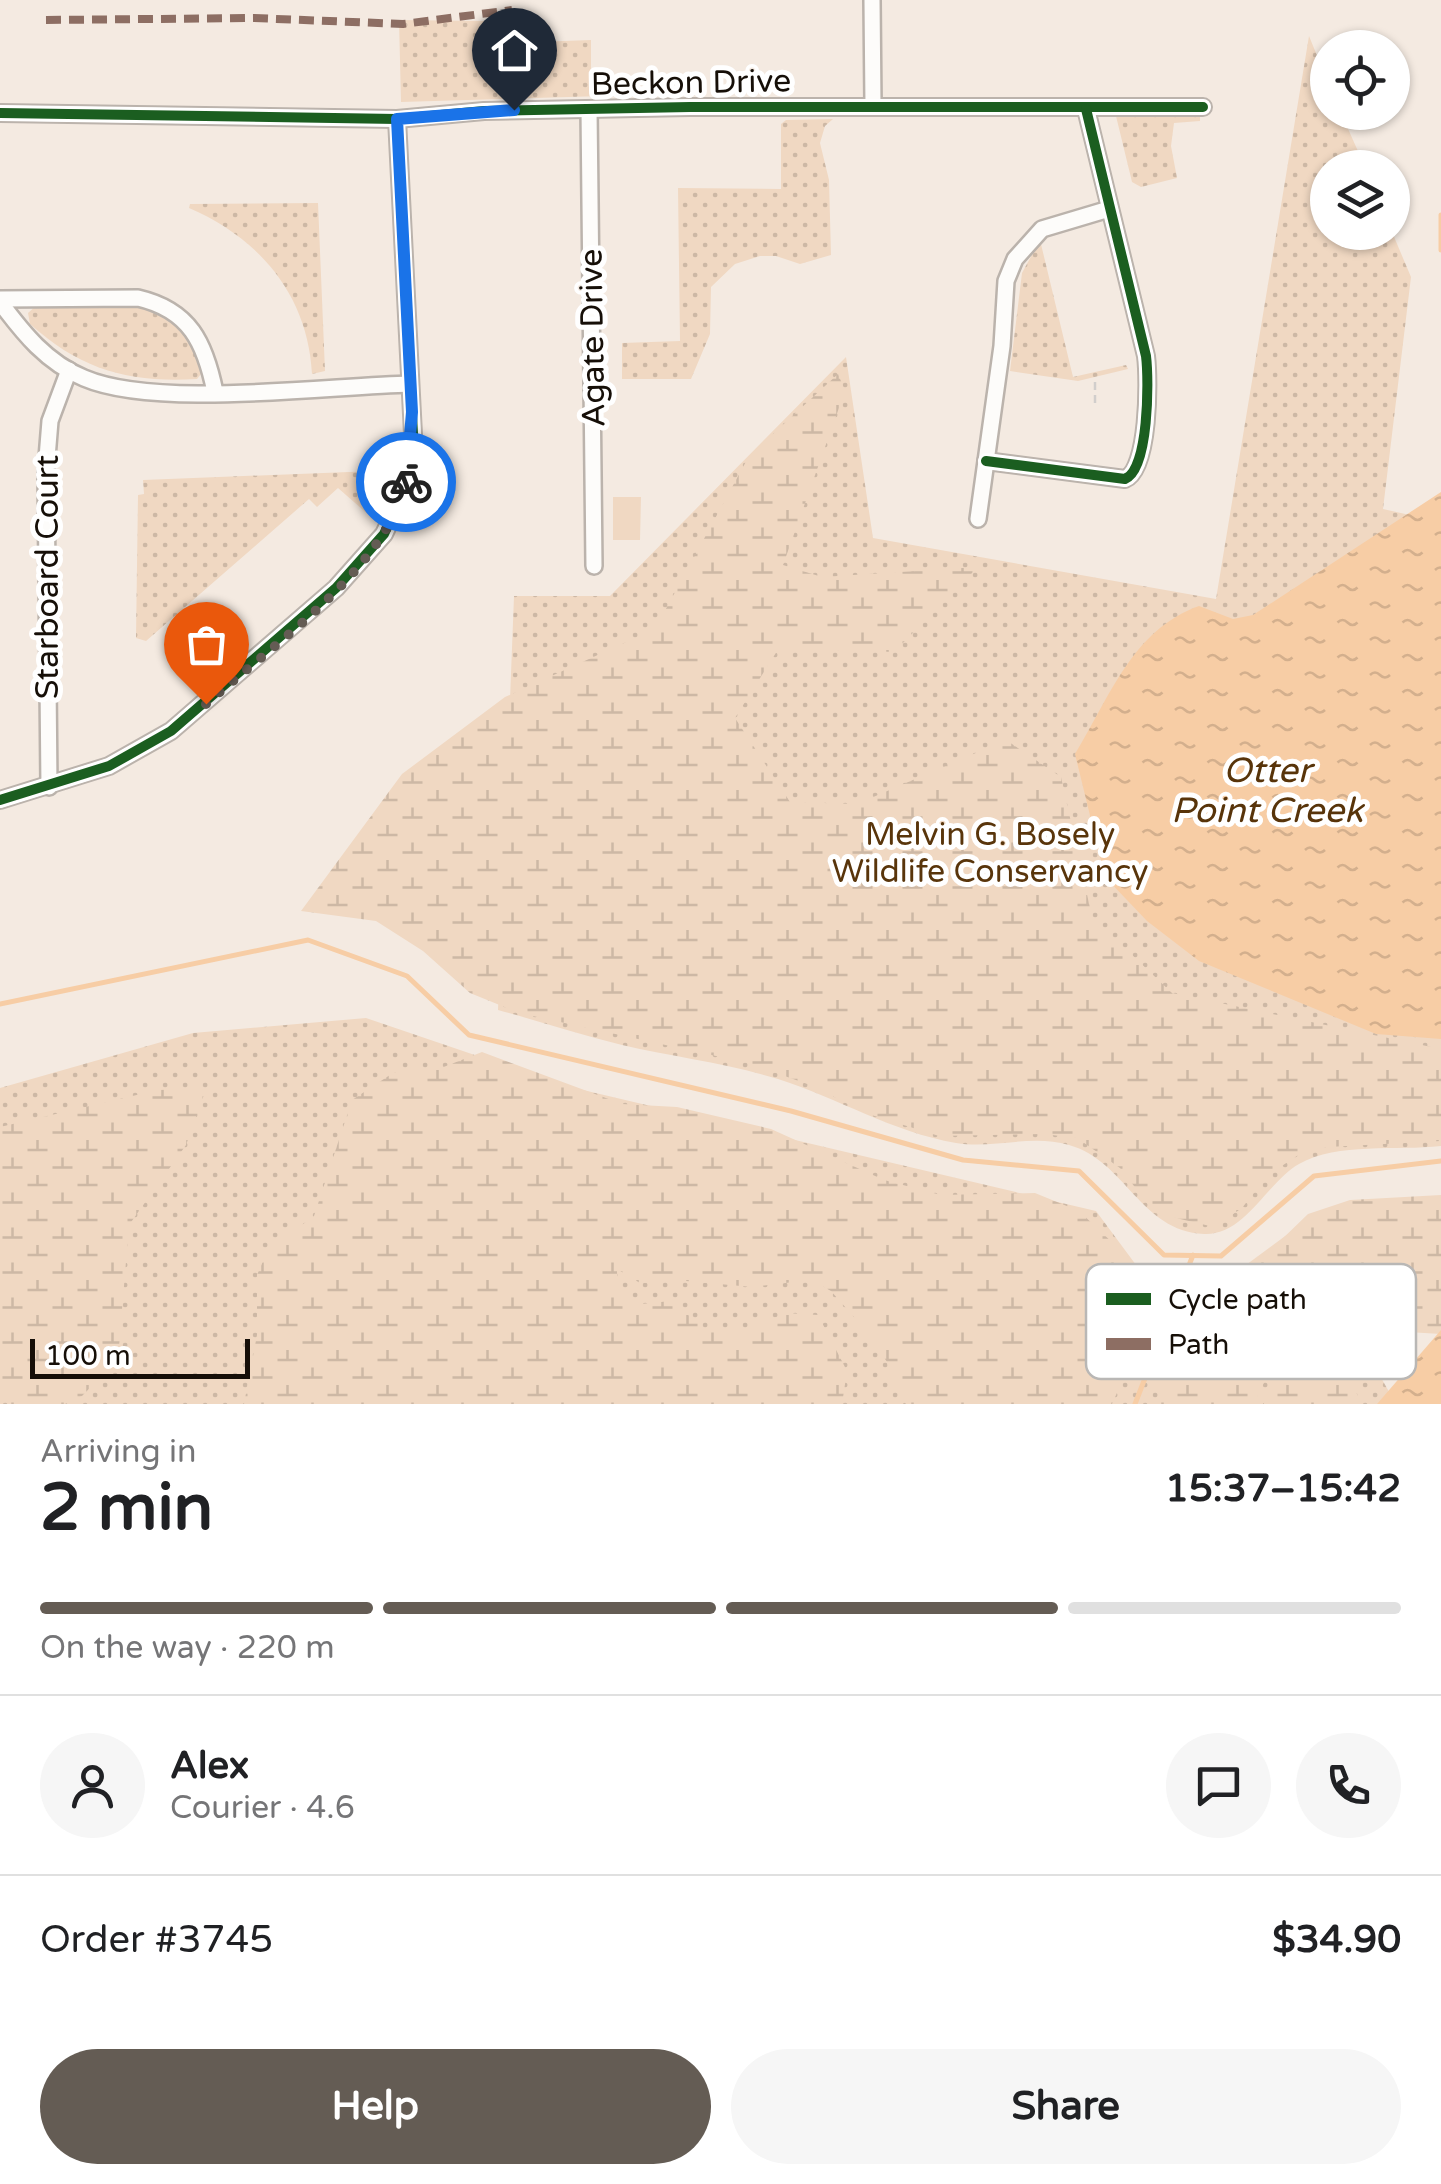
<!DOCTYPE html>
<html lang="en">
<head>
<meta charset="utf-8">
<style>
  body { margin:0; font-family:"Varela Round",sans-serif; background:#f6f6f6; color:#202124; height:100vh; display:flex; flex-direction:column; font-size:38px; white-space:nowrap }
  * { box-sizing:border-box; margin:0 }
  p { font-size:32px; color:#757577 }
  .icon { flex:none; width:55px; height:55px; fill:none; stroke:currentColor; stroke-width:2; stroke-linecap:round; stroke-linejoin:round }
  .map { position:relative; height:1404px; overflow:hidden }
  .drawer { display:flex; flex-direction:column; background:#fff; flex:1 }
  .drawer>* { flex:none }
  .tools { position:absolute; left:1310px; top:30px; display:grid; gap:20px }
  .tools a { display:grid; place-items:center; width:100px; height:100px; border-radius:50%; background:#fff; box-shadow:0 2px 8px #0004; font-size:50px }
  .scale { position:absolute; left:30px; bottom:25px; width:220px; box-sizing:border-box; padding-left:10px; border:5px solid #160f08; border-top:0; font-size:28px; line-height:35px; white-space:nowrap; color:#160f08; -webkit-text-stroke:8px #fff; paint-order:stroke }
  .pin { position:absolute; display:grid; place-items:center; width:85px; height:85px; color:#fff; margin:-102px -42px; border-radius:50% 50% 50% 0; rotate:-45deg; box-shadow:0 0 10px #0007 }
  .pin .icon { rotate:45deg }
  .courier { position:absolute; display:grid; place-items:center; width:100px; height:100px; margin:-50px; border:8px solid #1a73e8; border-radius:50%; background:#fff; color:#222; box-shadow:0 2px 12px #0007 }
  .head em { font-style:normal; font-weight:700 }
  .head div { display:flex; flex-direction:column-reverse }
  .head { display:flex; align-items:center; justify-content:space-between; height:170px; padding:0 40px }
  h1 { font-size:65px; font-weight:700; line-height:75px }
  .bar { display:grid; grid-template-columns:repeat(4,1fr); gap:15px 10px; align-content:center; height:120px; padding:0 40px }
  .bar i { height:12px; border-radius:8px; background:#e0e0e0 }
  .bar .current { background:#645c54 }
  .bar p { grid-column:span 4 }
  .line { display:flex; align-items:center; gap:25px; padding:0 40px; border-top:2px solid #e0e0e0 }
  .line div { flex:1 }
  .round { display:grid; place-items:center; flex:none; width:105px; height:105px; border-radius:52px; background:#f6f6f6 }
  .cta { display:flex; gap:20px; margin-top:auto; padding:20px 40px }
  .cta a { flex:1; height:115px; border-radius:60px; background:#645c54; color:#fff; font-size:40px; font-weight:700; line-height:115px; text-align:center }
  .cta a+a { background:#f6f6f6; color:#202124 }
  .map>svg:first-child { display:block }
  .green { fill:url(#green-dots) }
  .wetland { fill:url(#wetland-marsh) }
  .pitch { fill:#f0d8c2 }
  .water { fill:url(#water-ripples) }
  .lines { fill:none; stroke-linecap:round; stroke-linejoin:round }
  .stream { stroke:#f7cda5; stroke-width:5 }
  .street-casing { stroke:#bbb3ac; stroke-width:20 }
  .path { stroke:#d1cecc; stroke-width:2.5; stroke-dasharray:8 5; stroke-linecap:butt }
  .street { stroke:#fdfcfa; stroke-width:15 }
  .quiet { stroke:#8d6e63; stroke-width:8; stroke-dasharray:15 8; stroke-linecap:butt }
  .cycleway-casing { stroke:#fff; stroke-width:16 }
  .cycleway { stroke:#1b5e20; stroke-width:10 }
  .done { stroke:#645c54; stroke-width:10; stroke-dasharray:0 18 }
  .route { stroke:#1a73e8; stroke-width:12 }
  .labels { text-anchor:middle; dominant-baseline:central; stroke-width:10; stroke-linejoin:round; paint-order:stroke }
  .street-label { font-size:32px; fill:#160f08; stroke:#fff }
  .park-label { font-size:32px; fill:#59350b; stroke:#fff }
  .water-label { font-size:35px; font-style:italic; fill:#58340a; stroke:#fff }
  .key { fill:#fff; stroke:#b9b7b5; stroke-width:2.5 }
  .key-label { font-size:28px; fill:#160f08 }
</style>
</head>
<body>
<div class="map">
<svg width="1441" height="1404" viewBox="0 0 1441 1404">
  <defs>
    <pattern id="green-dots" width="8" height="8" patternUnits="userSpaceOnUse" patternTransform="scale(2.5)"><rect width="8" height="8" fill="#f0d8c2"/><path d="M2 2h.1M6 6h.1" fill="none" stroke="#cdb8a5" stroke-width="1.8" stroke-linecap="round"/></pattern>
    <pattern id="wetland-marsh" width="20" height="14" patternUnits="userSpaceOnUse" patternTransform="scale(2.5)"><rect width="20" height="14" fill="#f0d8c2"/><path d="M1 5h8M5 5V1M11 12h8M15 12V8" fill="none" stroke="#cdb8a5"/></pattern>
    <pattern id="water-ripples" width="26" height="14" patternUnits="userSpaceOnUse" patternTransform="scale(2.5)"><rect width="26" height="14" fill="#f7cda5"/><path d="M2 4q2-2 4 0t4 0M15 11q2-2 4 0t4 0" fill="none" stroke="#d3af8d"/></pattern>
  </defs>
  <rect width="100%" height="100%" fill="#f4eae1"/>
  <g class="green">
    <path d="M 399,20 L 484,21 L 509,43 L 591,40 L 591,86 L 606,86 L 604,96 L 401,102 Z"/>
    <path d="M 1309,36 L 1327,80 L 1328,112 L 1341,113 L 1365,167 L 1328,168 L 1328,232 L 1392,232 L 1411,277 L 1383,509 L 1441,522 L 1441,1146 C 1397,1151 1338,1142 1299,1164 C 1267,1182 1245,1236 1204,1234 C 1140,1231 1126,1161 1069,1145 C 1031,1134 994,1149 956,1143 C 892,1132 838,1098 778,1079 C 726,1063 674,1057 622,1045 C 580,1035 539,1021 498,1010 L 514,596 L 610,596 L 846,357 L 873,538 L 1216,599 Z"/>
    <path d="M 1116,116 L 1200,116 L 1200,121 L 1174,123 L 1171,146 L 1177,178 L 1141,187 L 1132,182 Z"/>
    <path d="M 833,119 L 825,126 L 820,143 L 829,180 L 831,255 L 800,264 L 776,256 L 760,256 L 735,264 L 711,287 L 710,334 L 691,379 L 622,379 L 622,343 L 680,341 L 678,188 L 781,189 L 781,124 L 786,120 Z"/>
    <path d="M 318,203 L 325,371 L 312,374 C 308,295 259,238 189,208 L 190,204 Z"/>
    <path d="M 1040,240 L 1073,377 L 1126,365 L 1128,369 L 1078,381 L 1010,371 L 1022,273 Z"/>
    <path d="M 38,304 L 148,306 L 182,324 L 205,369 L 197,379 C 129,383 81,370 30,324 L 28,313 Z"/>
    <path d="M 399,470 L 379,524 L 338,488 L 317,507 L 309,499 L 146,641 L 136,638 L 138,495 L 144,494 L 143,480 Z"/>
    <path d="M 366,1018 L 566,1086 L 1096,1211 L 1142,1273 L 1208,1293 L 1296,1228 L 1396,1404 L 0,1404 L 0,1088 L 193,1033 Z"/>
  </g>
  <g class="wetland">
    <path d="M 838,374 L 845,391 L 783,565 L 822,577 L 978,567 L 894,652 L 779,648 L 735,718 L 790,802 L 857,804 L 1006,740 L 1061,777 L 1092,917 L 1172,993 L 1441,1049 L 1441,1141 L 1309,1148 L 1268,1175 L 1242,1208 L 1214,1227 L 1155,1213 L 1120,1168 L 1077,1138 L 1043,1134 L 939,1136 L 865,1113 L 813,1086 L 748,1063 L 519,1013 L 470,993 L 423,951 L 376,921 L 301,911 L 402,774 L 505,697 L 655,629 L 749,456 Z"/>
    <path d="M 482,1052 L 622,1104 L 677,1107 L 771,1129 L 884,1180 L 941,1195 L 1035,1193 L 1079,1211 L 1154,1282 L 1158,1301 L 1112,1404 L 906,1404 L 893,1388 L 887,1362 L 868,1333 L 831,1291 L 811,1280 L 752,1287 L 686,1281 L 640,1283 L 617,1269 L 617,1283 L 641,1304 L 671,1301 L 704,1328 L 750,1328 L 786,1313 L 818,1315 L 847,1371 L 842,1404 L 244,1404 L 257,1335 L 257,1275 L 268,1250 L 314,1216 L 352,1100 L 393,1073 L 441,1068 Z"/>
    <path d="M 206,1089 L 186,1145 L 129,1225 L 118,1359 L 82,1396 L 65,1404 L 11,1404 L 0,1388 L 0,1127 L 158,1090 Z"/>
    <path d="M 1441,1195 L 1441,1334 L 1391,1331 L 1370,1337 C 1317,1311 1303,1289 1254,1335 L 1268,1374 L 1254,1404 L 1157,1404 C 1162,1373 1176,1355 1174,1323 L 1246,1274 L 1308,1214 L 1350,1200 Z"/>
    <path d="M 1324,1358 L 1344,1361 L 1361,1404 L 1263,1404 L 1289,1371 Z"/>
  </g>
  <path class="pitch" d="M 613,497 L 641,497 L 640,540 L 613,540 Z"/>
  <g class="water">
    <path d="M 1441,492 L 1441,1039 L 1376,1034 L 1199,961 L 1147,921 L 1105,877 L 1075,754 C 1110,697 1132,630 1199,606 L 1233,619 L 1253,615 Z"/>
    <path d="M 1441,1330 L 1441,1404 L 1377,1404 Z"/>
  </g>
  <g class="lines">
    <g class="stream">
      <path d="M 1441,215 L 1441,250"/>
      <path d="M 0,1004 L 308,940 L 407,976 L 469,1035 L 791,1111 L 963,1160 L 1079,1171 L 1164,1255 L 1221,1256 L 1314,1176 L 1441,1161"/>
      <path d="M 1135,1404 L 1193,1255"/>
    </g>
    <g class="street-casing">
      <g id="street">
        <path d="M 872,0 L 873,105"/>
        <path d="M 589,109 L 594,566"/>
        <path d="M 0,113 L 397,119 L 484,111 L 690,107 L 1203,107"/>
        <path d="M 0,299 L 138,298 C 190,310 205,343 215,392"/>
        <path d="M 0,302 C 23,333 47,363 84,378 C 156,409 327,386 410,384"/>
        <path d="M 986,461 L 1125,479 C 1149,470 1149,380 1146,356 L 1086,109"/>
        <path d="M 978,519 L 1002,346 L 1006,281 L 1015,259 L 1042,229 L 1109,209"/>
        <path d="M 49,787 L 46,470 L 50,421 L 69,370"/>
        <path d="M 0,800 L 109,766 L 171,731 L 336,588 L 384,534 L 405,489 L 413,434 L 397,119"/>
      </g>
    </g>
    <path class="path" d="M 1095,403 L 1095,379"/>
    <use href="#street" class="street"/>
    <path class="quiet" d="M 46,20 L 254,18 L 403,24 L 512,10"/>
    <g class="cycleway-casing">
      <g id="cycleway">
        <path d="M 0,113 L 397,119 L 484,111 L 690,107 L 1203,107"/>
        <path d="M 986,461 L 1125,479 C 1149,470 1149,380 1146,356 L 1086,109"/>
        <path d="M 0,800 L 109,766 L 171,731 L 336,588 L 384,534 L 405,489 L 413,434 L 397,119"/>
      </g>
    </g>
    <use href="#cycleway" class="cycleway"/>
  </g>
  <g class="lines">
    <path class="done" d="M 206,704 C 271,646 386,569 406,482"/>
    <path class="route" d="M 406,482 L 412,412 L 397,119 L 514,110"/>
  </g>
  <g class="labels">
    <g class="street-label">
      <text transform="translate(691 83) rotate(-1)">Beckon Drive</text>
      <text transform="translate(593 338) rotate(-91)">Agate Drive</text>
      <text transform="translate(48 577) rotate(-90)">Starboard Court</text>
    </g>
    <g class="park-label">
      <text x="990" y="835">Melvin G. Bosely<tspan x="990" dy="37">Wildlife Conservancy</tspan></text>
    </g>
    <g class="water-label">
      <text x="1267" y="771">Otter<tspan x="1267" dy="40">Point Creek</tspan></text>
    </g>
  </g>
  <rect x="1086" y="1264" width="330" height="115" rx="15" class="key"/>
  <rect x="1106" y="1293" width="45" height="12" fill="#1b5e20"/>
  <rect x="1106" y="1338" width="45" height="12" fill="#8d6e63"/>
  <g class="key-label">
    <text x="1168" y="1309">Cycle path</text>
    <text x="1168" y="1354">Path</text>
  </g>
</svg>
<div class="tools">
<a><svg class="icon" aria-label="locate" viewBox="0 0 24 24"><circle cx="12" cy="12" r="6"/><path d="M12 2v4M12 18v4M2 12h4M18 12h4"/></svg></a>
<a><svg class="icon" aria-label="layers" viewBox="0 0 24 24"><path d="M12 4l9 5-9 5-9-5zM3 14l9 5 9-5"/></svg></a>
</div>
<div class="scale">100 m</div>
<div class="pin" style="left:206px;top:704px;background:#ea580c"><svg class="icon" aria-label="bag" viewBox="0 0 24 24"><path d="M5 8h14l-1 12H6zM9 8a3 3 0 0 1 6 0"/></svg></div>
<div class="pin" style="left:514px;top:110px;background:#1f2937"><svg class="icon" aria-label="home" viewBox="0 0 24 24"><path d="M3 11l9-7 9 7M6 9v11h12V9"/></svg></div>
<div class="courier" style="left:406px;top:482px"><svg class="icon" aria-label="bike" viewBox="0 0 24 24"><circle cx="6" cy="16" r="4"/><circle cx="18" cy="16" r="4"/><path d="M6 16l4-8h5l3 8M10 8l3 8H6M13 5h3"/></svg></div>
</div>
<section class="drawer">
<div class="head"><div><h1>2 min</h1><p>Arriving in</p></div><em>15:37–15:42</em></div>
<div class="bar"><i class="current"></i><i class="current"></i><i class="current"></i><i></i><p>On the way · 220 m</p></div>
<div class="line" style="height:180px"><a class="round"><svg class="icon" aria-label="person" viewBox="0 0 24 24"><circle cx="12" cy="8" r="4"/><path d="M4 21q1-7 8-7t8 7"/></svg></a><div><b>Alex</b><p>Courier · 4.6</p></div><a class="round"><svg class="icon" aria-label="chat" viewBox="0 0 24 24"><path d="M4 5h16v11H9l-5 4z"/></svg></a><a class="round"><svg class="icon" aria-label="phone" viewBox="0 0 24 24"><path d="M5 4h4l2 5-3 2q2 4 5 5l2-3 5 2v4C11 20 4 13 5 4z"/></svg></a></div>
<div class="line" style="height:130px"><div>Order #3745</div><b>$34.90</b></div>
<div class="cta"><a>Help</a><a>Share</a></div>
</section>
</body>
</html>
